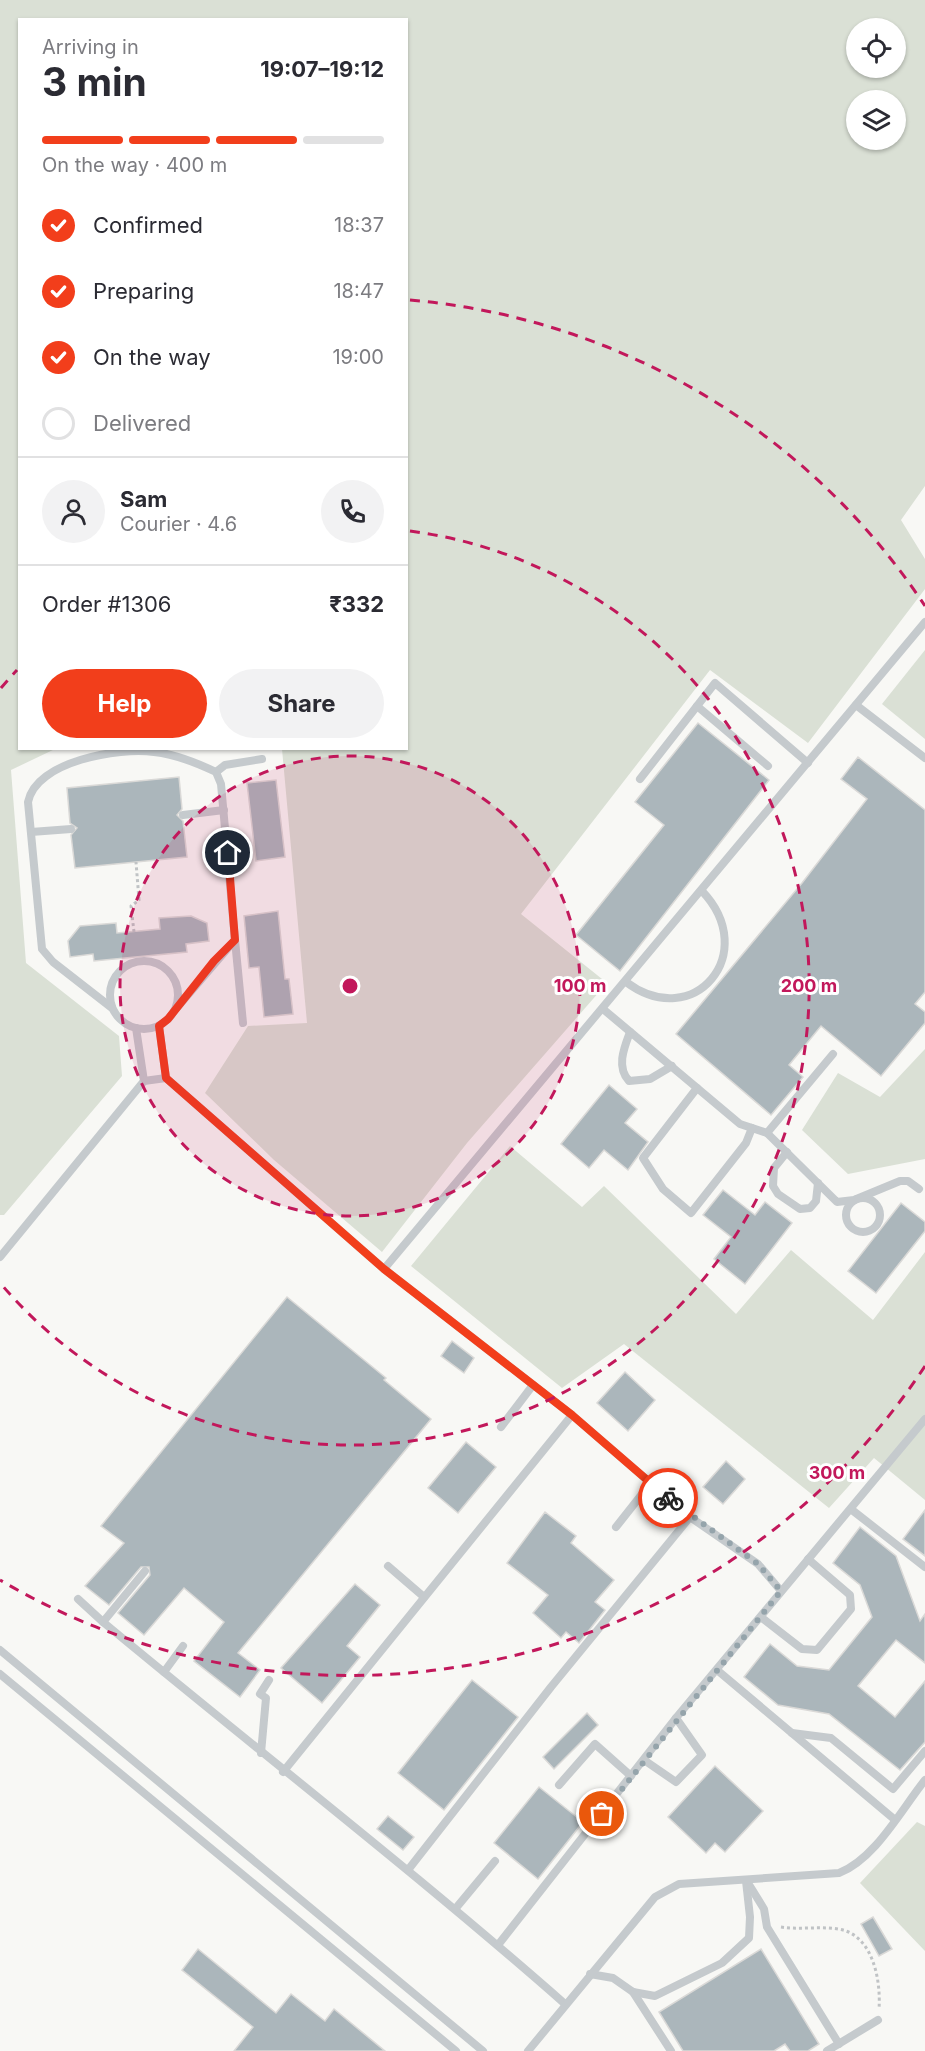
<!DOCTYPE html>
<html lang="en">
<head>
<meta charset="utf-8">
<style>
  body { margin:0; font-family:Inter,sans-serif; background:#f2f2f3; color:#2b2b33; height:100vh; display:flex; flex-direction:column; font-size:22px; white-space:nowrap }
  * { box-sizing:border-box; margin:0 }
  p { font-size:20px; color:#7c7c81 }
  .icon { flex:none; width:33px; height:33px; fill:none; stroke:currentColor; stroke-width:2; stroke-linecap:round; stroke-linejoin:round }
  .map { position:relative; flex:1; overflow:hidden }
  .drawer { position:absolute; left:18px; top:18px; width:390px; height:732px; display:flex; flex-direction:column; background:#fff; border-radius:0px; box-shadow:0 2px 4px #0004 }
  .drawer>* { flex:none }
  .controls { position:absolute; left:846px; top:18px; display:grid; gap:12px }
  .controls a { display:grid; place-items:center; width:60px; height:60px; border-radius:50%; background:#fff; box-shadow:0 2px 4px #0004; font-size:30px }
  .pin { position:absolute; display:grid; place-items:center; width:51px; height:51px; color:#fff; margin:-26px; border:3px solid #fff; border-radius:50%; box-shadow:0 2px 6px #0007 }
  .courier { position:absolute; display:grid; place-items:center; width:60px; height:60px; margin:-30px; border:4px solid #f23e1b; border-radius:50%; background:#fff; color:#222; box-shadow:0 2px 8px #0007 }
  .headline em { font-style:normal; font-weight:700 }
  .headline div { display:flex; flex-direction:column-reverse }
  .headline { display:flex; align-items:center; justify-content:space-between; height:102px; padding:0 24px }
  h1 { font-size:39px; font-weight:700; line-height:45px }
  .bar { display:grid; grid-template-columns:repeat(4,1fr); gap:9px 6px; align-content:center; height:72px; padding:0 24px }
  .bar i { height:8px; border-radius:4px; background:#e1e1e2 }
  .bar .current { background:#f23e1b }
  .bar p { grid-column:span 4 }
  .line { display:flex; align-items:center; gap:15px; padding:0 24px; border-top:2px solid #e1e1e2 }
  .line div { flex:1 }
  .round { display:grid; place-items:center; flex:none; width:63px; height:63px; border-radius:32px; background:#f2f2f3 }
  ol { padding:0 24px; list-style:none }
  li { display:flex; align-items:center; gap:18px; height:66px }
  li p { margin-inline-start:auto }
  li .icon { padding:6px; border-radius:50%; background:#f23e1b; color:#fff; stroke-width:4 }
  li:last-child { color:#7c7c81 }
  li i { width:33px; height:33px; border:3px solid #e1e1e2; border-radius:50% }
  .cta { display:flex; gap:12px; margin-top:auto; padding:12px 24px }
  .cta a { flex:1; height:69px; border-radius:36px; background:#f23e1b; color:#fff; font-size:24px; font-weight:700; line-height:69px; text-align:center }
  .cta a+a { background:#f2f2f3; color:#2b2b33 }
  .map>svg:first-child { display:block }
  .green { fill:#dae0d5; fill-rule:evenodd }
  .building { fill:#abb6bb; stroke:#dad9d7; stroke-width:1.5 }
  .lines { fill:none; stroke-linecap:round; stroke-linejoin:round }
  .path { stroke:#c0c3c5; stroke-width:3; stroke-dasharray:3 3; stroke-linecap:butt }
  .service { stroke:#c5cacd; stroke-width:8 }
  .done { stroke:#95a4ab; stroke-width:6; stroke-dasharray:0 10.8 }
  .route { stroke:#f23e1b; stroke-width:8 }
  .ring { fill:none; stroke:#c2185b; stroke-width:3; stroke-dasharray:10 8 }
  .centre { fill:#c2185b; stroke:#fff; stroke-width:3 }
  .ring-label { font-size:18px; text-anchor:middle; font-weight:bold; fill:#c2185b; stroke:#fff; stroke-width:6; stroke-linejoin:round; paint-order:stroke }
</style>
</head>
<body>
<div class="map">
<svg width="925" height="2051" viewBox="0 0 925 2051">
  <rect width="100%" height="100%" fill="#f8f8f5"/>
  <g class="green">
    <path d="M 0,0 L 925,0 L 925,486 L 901,520 L 925,559 L 925,589 L 808,743 L 710,670 L 521,914 L 607,983 L 467,1143 L 382,1252 L 274,1160 L 205,1093 L 248,1026 L 307,1023 L 282,749 L 406,748 L 406,20 L 20,20 L 20,748 L 55,749 L 11,770 L 26,963 L 119,1036 L 122,1076 L 4,1215 L 0,1215 ZM 896,28 L 896,68 L 856,68 L 856,28 ZM 896,100 L 896,140 L 856,140 L 856,100 Z"/>
    <path d="M 925,650 L 925,739 L 882,704 Z"/>
    <path d="M 925,1049 L 925,1159 L 848,1174 L 802,1130 L 838,1073 L 880,1097 Z"/>
    <path d="M 510,1146 L 582,1207 L 604,1186 L 736,1314 L 791,1250 L 873,1320 L 925,1252 L 925,1500 L 874,1458 L 829,1508 L 624,1344 L 562,1388 L 411,1266 Z"/>
    <path d="M 917,1822 L 925,1826 L 925,1951 L 860,1883 Z"/>
  </g>
  <g class="building">
    <path d="M 698,723 L 769,780 L 620,971 L 576,935 L 664,825 L 635,802 Z"/>
    <path d="M 858,757 L 925,810 L 925,992 L 915,1004 L 925,1012 L 925,1023 L 881,1076 L 821,1026 L 789,1065 L 803,1077 L 771,1115 L 676,1034 L 802,883 L 867,799 L 841,779 Z"/>
    <path d="M 179,777 L 182,809 L 177,815 L 183,821 L 187,857 L 75,868 L 71,835 L 77,828 L 70,823 L 67,788 Z"/>
    <path d="M 276,780 L 285,857 L 256,861 L 247,783 Z"/>
    <path d="M 278,911 L 285,979 L 289,979 L 293,1014 L 264,1017 L 259,967 L 249,968 L 244,916 Z"/>
    <path d="M 191,916 L 207,923 L 209,941 L 186,944 L 187,952 L 94,961 L 93,954 L 70,957 L 68,941 L 80,926 L 116,923 L 117,933 L 160,929 L 159,918 Z"/>
    <path d="M 609,1085 L 637,1109 L 625,1123 L 648,1142 L 628,1170 L 604,1150 L 589,1168 L 561,1144 Z"/>
    <path d="M 723,1190 L 755,1215 L 765,1202 L 792,1223 L 745,1284 L 714,1259 L 731,1237 L 703,1215 Z"/>
    <path d="M 901,1203 L 925,1222 L 925,1231 L 876,1293 L 848,1271 Z"/>
    <path d="M 287,1297 L 386,1378 L 384,1380 L 431,1419 L 238,1653 L 260,1670 L 240,1697 L 194,1661 L 224,1622 L 184,1588 L 144,1635 L 118,1613 L 150,1575 L 149,1567 L 141,1567 L 109,1605 L 85,1586 L 124,1543 L 101,1526 Z"/>
    <path d="M 452,1341 L 474,1358 L 464,1373 L 441,1356 Z"/>
    <path d="M 625,1372 L 655,1400 L 628,1431 L 597,1403 Z"/>
    <path d="M 466,1442 L 496,1467 L 458,1513 L 428,1488 Z"/>
    <path d="M 726,1461 L 745,1479 L 723,1504 L 703,1487 Z"/>
    <path d="M 925,1510 L 925,1556 L 903,1539 Z"/>
    <path d="M 545,1512 L 576,1536 L 571,1543 L 614,1580 L 595,1602 L 605,1610 L 579,1643 L 566,1632 L 561,1638 L 533,1613 L 548,1595 L 507,1563 Z"/>
    <path d="M 860,1527 L 896,1556 L 920,1621 L 925,1614 L 925,1663 L 896,1640 L 858,1686 L 895,1717 L 925,1681 L 925,1742 L 900,1770 L 829,1714 L 778,1705 L 744,1677 L 770,1644 L 797,1666 L 829,1670 L 872,1617 L 860,1585 L 833,1563 Z"/>
    <path d="M 355,1584 L 380,1605 L 347,1646 L 360,1657 L 322,1703 L 281,1668 Z"/>
    <path d="M 472,1680 L 518,1717 L 444,1810 L 398,1773 Z"/>
    <path d="M 587,1713 L 598,1725 L 554,1769 L 543,1757 Z"/>
    <path d="M 715,1766 L 763,1811 L 725,1852 L 715,1843 L 706,1853 L 668,1817 Z"/>
    <path d="M 539,1787 L 583,1822 L 538,1879 L 494,1843 Z"/>
    <path d="M 388,1816 L 414,1837 L 403,1850 L 377,1829 Z"/>
    <path d="M 873,1917 L 892,1949 L 879,1956 L 861,1924 Z"/>
    <path d="M 198,1949 L 276,2013 L 291,1994 L 325,2021 L 334,2009 L 385,2051 L 234,2051 L 253,2027 L 182,1970 Z"/>
    <path d="M 761,1949 L 819,2044 L 808,2051 L 790,2051 L 785,2044 L 774,2051 L 683,2051 L 659,2012 Z"/>
  </g>
  <g class="lines">
    <g class="path">
      <path d="M 134,932 L 131,906 L 139,900 L 136,862"/>
      <path d="M 781,1927 C 800,1930 819,1926 838,1929 C 873,1934 881,1980 879,2009"/>
    </g>
    <g class="service">
      <path d="M 856,705 L 925,758"/>
      <path d="M 697,706 L 768,766"/>
      <path d="M 216,772 L 225,765 L 262,759"/>
      <path d="M 640,779 L 715,683 L 808,763"/>
      <path d="M 183,815 L 224,810"/>
      <path d="M 31,832 L 71,829"/>
      <path d="M 235,940 L 243,1023"/>
      <circle cx="144" cy="995" r="34"/>
      <path d="M 626,982 C 694,1033 761,953 702,891"/>
      <path d="M 112,1008 L 53,962 L 42,949 L 28,802 C 36,761 119,747 154,752 C 175,754 197,763 216,772 L 221,784 L 235,940 L 175,1010"/>
      <path d="M 603,1009 L 740,1124 L 767,1133 L 837,1202 L 854,1200 L 900,1181 L 908,1181 L 919,1189"/>
      <path d="M 159,1026 L 166,1078"/>
      <path d="M 136,1028 L 144,1081"/>
      <path d="M 630,1032 C 624,1048 616,1067 629,1081 L 650,1079 L 672,1066"/>
      <path d="M 697,1088 L 643,1158 L 663,1189 L 691,1213 L 746,1143 L 752,1128"/>
      <path d="M 767,1133 L 833,1054"/>
      <path d="M 787,1152 L 774,1168 L 773,1186 L 778,1194 L 800,1209 L 810,1208 L 816,1201 L 818,1183"/>
      <circle cx="863" cy="1215" r="17"/>
      <path d="M 0,1257 L 144,1081 L 166,1078 L 384,1269 L 572,1415 L 690,1517 L 758,1564 L 781,1591"/>
      <path d="M 384,1269 L 925,622"/>
      <path d="M 501,1427 L 533,1385"/>
      <path d="M 852,1510 L 925,1567"/>
      <path d="M 616,1527 L 650,1484"/>
      <path d="M 388,1566 L 424,1597"/>
      <path d="M 145,1571 L 103,1622 C 257,1750 415,1872 565,2004"/>
      <path d="M 78,1599 L 103,1622"/>
      <path d="M 762,1618 L 802,1649 L 817,1650 L 851,1609 L 850,1595 L 808,1559"/>
      <path d="M 0,1650 L 483,2051"/>
      <path d="M 717,1670 L 894,1819"/>
      <path d="M 164,1672 L 183,1646"/>
      <path d="M 0,1674 L 456,2051"/>
      <path d="M 792,1733 L 831,1738 L 893,1789 L 925,1751"/>
      <path d="M 261,1753 L 266,1698 L 260,1694 L 269,1680"/>
      <path d="M 644,1760 L 676,1782 L 702,1755 L 676,1718"/>
      <path d="M 283,1772 L 572,1415"/>
      <path d="M 559,1785 L 595,1744 L 631,1776"/>
      <path d="M 408,1870 L 551,1687 L 690,1517"/>
      <path d="M 748,1883 L 764,1909 L 767,1927 L 839,2044"/>
      <path d="M 456,1908 L 495,1861"/>
      <path d="M 498,1945 L 676,1718 L 925,1419"/>
      <path d="M 590,1974 L 613,1978 L 633,1992 L 655,1996 L 722,1963 L 749,1938 L 750,1917 L 746,1881"/>
      <path d="M 633,1992 L 671,2051"/>
      <path d="M 528,2051 L 655,1897 L 679,1884 L 839,1873 C 875,1859 901,1810 925,1780"/>
      <path d="M 827,2051 L 878,2020"/>
    </g>
  </g>
  <g class="lines">
    <path class="done" d="M 602,1814 L 781,1591 L 758,1564 L 668,1498"/>
    <path class="route" d="M 228,853 L 235,940 L 214,961 L 168,1019 L 159,1026 L 166,1078 L 384,1269 L 572,1415 L 668,1498"/>
  </g>
  <circle cx="350" cy="986" r="230" fill="#c2185b" fill-opacity=".12"/>
  <g class="ring">
    <circle cx="350" cy="986" r="230"/>
    <path d="M1 688A459 459 0 0 1 17 670M410 531A459 459 0 1 1 1 1284"/>
    <path d="M925 1366A689 689 0 0 1 0 1580M410 300A689 689 0 0 1 925 606"/>
  </g>
  <circle cx="350" cy="986" r="9" class="centre"/>
  <g class="ring-label">
    <text x="580" y="992">100 m</text>
    <text x="809" y="992">200 m</text>
    <text x="837" y="1479">300 m</text>
  </g>
</svg>
<div class="controls">
<a><svg class="icon" aria-label="locate" viewBox="0 0 24 24"><circle cx="12" cy="12" r="6"/><path d="M12 2v4M12 18v4M2 12h4M18 12h4"/></svg></a>
<a><svg class="icon" aria-label="layers" viewBox="0 0 24 24"><path d="M12 4l9 5-9 5-9-5zM3 14l9 5 9-5"/></svg></a>
</div>
<div class="pin" style="left:602px;top:1814px;background:#ea580c"><svg class="icon" aria-label="bag" viewBox="0 0 24 24"><path d="M5 8h14l-1 12H6zM9 8a3 3 0 0 1 6 0"/></svg></div>
<div class="pin" style="left:228px;top:853px;background:#1f2937"><svg class="icon" aria-label="home" viewBox="0 0 24 24"><path d="M3 11l9-7 9 7M6 9v11h12V9"/></svg></div>
<div class="courier" style="left:668px;top:1498px"><svg class="icon" aria-label="bike" viewBox="0 0 24 24"><circle cx="6" cy="16" r="4"/><circle cx="18" cy="16" r="4"/><path d="M6 16l4-8h5l3 8M10 8l3 8H6M13 5h3"/></svg></div>
<section class="drawer">
<div class="headline"><div><h1>3 min</h1><p>Arriving in</p></div><em>19:07–19:12</em></div>
<div class="bar"><i class="current"></i><i class="current"></i><i class="current"></i><i></i><p>On the way · 400 m</p></div>
<ol>
<li><svg class="icon" aria-label="check" viewBox="0 0 24 24"><path d="M5 12l5 5 9-10"/></svg>Confirmed<p>18:37</p></li>
<li><svg class="icon" aria-label="check" viewBox="0 0 24 24"><path d="M5 12l5 5 9-10"/></svg>Preparing<p>18:47</p></li>
<li><svg class="icon" aria-label="check" viewBox="0 0 24 24"><path d="M5 12l5 5 9-10"/></svg>On the way<p>19:00</p></li>
<li><i></i>Delivered</li>
</ol>
<div class="line" style="height:108px"><a class="round"><svg class="icon" aria-label="person" viewBox="0 0 24 24"><circle cx="12" cy="8" r="4"/><path d="M4 21q1-7 8-7t8 7"/></svg></a><div><b>Sam</b><p>Courier · 4.6</p></div><a class="round"><svg class="icon" aria-label="phone" viewBox="0 0 24 24"><path d="M5 4h4l2 5-3 2q2 4 5 5l2-3 5 2v4C11 20 4 13 5 4z"/></svg></a></div>
<div class="line" style="height:78px"><div>Order #1306</div><b>₹332</b></div>
<div class="cta"><a>Help</a><a>Share</a></div>
</section>
</div>
</body>
</html>
